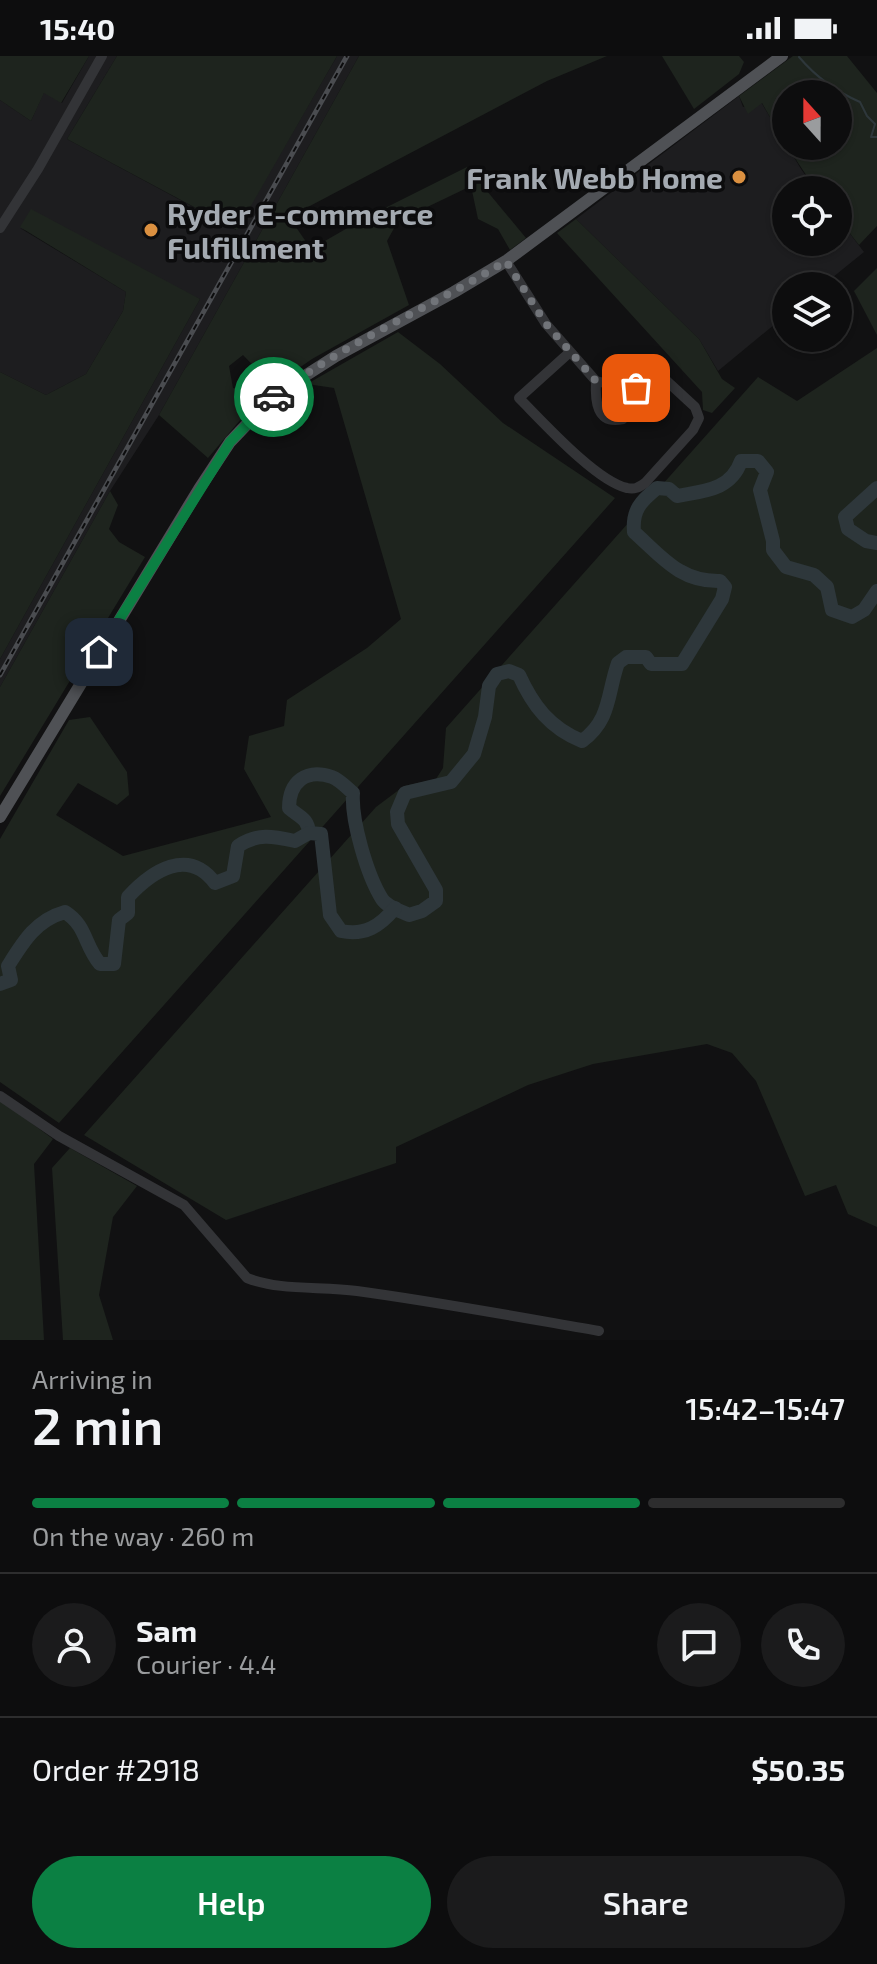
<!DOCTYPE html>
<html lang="en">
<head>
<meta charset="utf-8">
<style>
  body { margin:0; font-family:"Exo 2",sans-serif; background:#1b1b1c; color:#f1f3f6; height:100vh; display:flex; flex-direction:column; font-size:30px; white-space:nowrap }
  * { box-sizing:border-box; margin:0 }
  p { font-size:26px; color:#9a9c9e }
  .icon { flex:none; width:44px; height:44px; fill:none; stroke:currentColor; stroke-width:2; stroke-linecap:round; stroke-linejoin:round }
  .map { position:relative; height:1284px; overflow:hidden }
  .drawer { display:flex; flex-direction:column; background:#0d0d0e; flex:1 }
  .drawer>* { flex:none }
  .needle { width:52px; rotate:339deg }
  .fabs { position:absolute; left:772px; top:24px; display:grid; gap:16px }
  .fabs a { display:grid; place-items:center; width:80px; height:80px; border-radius:50%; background:#0d0d0e; box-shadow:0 2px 6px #0004,0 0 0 2px #2d2d2e; font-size:40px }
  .pin { position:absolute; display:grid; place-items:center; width:68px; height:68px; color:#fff; margin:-34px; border-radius:16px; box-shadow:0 4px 12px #0006 }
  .courier { position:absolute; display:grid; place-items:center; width:80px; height:80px; margin:-40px; border:6px solid #0b8043; border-radius:50%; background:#fff; color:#222; box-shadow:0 2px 10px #0007 }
  .headline em { font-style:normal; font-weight:600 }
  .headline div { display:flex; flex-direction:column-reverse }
  .headline { display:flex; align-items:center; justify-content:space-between; height:136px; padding:0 32px }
  h1 { font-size:52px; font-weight:600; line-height:60px }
  .bar { display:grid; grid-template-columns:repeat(4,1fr); gap:12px 8px; align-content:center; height:96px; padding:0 32px }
  .bar i { height:10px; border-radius:6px; background:#2d2d2e }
  .bar .selected { background:#0b8043 }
  .bar p { grid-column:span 4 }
  .line { display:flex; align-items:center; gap:20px; padding:0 32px; border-top:2px solid #2d2d2e }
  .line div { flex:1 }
  .round { display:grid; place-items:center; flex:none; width:84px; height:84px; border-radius:42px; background:#1b1b1c }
  .action { display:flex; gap:16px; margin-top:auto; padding:16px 32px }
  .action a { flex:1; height:92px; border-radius:48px; background:#0b8043; color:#fff; font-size:32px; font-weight:600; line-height:92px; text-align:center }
  .action a+a { background:#1b1b1c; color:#f1f3f6 }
  .status { display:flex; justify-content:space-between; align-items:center; height:56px; padding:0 40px; background:#0d0d0e; direction:ltr }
  .status svg { height:22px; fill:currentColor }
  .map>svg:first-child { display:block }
  .built { fill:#1d1d1f }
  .green { fill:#1e241e }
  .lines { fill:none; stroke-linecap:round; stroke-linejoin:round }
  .stream { stroke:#2e373b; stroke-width:2 }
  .river { stroke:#2e373b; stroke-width:14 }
  .minor { stroke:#333437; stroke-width:10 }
  .major { stroke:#4f5155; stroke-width:12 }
  .rail-casing { stroke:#4a4c50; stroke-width:5 }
  .rail { stroke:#0c0c0d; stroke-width:2; stroke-dasharray:6; stroke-linecap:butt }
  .done { stroke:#717479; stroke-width:8; stroke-dasharray:0 14.4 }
  .route { stroke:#0b8043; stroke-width:10 }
  .poi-dot { fill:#db9040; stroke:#0c0c0d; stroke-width:3 }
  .labels { text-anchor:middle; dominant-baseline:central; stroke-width:7; stroke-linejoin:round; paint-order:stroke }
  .poi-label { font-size:30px; font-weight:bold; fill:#a4aab1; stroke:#0c0c0d; text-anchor:end }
</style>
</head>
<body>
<div class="status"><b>15:40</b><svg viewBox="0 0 49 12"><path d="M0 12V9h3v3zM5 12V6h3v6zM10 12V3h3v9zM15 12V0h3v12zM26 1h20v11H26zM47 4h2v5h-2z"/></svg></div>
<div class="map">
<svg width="877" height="1284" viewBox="0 0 877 1284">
  <rect width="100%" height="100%" fill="#111112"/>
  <g class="built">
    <path d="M 89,0 L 117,0 L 67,83 L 236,174 L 337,0 L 359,0 L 159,359 L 110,435 L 0,631 L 0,603 L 200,243 L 20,172 L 126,236 L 123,255 L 86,318 L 46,339 L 0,316 L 0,44 L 31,65 L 44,36 L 62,47 Z"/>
    <path d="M 739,40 L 743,51 L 761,46 L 801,113 L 816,134 L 786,134 L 786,186 L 838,186 L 838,162 L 864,196 L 822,230 L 786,230 L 786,259 L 718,315 L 699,283 L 576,163 Z"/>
  </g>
  <g class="green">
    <path d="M 0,0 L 89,0 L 61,47 L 44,37 L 31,65 L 0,44 Z"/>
    <path d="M 117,0 L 337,0 L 237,174 L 67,83 Z"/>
    <path d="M 359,0 L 607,0 L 547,25 L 289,161 L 311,193 L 363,163 L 467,111 L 526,182 L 510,194 L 498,173 L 478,163 L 471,130 L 398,165 L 387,185 L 409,249 L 312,303 L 273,330 L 243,299 L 229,310 L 233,332 L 243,333 L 258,343 L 208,402 L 159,359 Z"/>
    <path d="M 662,0 L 739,0 L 744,6 L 739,18 L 694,53 Z"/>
    <path d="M 793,0 L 847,0 L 877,37 L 877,170 L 859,189 L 838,162 L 838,134 L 816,134 L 787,90 L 838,90 L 838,38 L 786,38 L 786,89 L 762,47 L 748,58 L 739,40 Z"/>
    <path d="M 31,153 L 200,243 L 0,603 L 0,316 L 46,339 L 86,318 L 123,255 L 126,236 L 20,171 Z"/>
    <path d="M 576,163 L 699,283 L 722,323 L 735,332 L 712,357 L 703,354 L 702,336 L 557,177 Z"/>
    <path d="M 877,212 L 877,279 L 854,235 Z"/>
    <path d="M 398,276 L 440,308 L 503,367 L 615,442 L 59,1067 L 0,1026 L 0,783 L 69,664 L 90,661 L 127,716 L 129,739 L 117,749 L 78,727 L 56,759 L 123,800 L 271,761 L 244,713 L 249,680 L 284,670 L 287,644 L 367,592 L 401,563 L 334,332 L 307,328 Z"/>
    <path d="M 877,292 L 877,1171 L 848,1158 L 836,1129 L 805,1140 L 756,1025 L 732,997 L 707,988 L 593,1008 L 528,1029 L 396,1091 L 396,1107 L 226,1164 L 84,1079 L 376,751 L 404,730 L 436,723 L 443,712 L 446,672 L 758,321 L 797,345 Z"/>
    <path d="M 110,435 L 118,449 L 109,473 L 119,486 L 145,501 L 0,740 L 0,631 Z"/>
    <path d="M 0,1044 L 53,1083 L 34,1108 L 44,1284 L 0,1284 Z"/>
    <path d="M 70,1092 L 137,1130 L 113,1161 L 99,1239 L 113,1284 L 63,1284 L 52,1112 Z"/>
  </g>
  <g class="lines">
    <path class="stream" d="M 799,1 C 816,21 837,36 860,46 L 867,60 L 875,68 L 871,81 L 877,81"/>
    <g class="river">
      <path d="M 877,432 L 845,461 L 848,473 L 866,485 L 877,487"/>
      <path d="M 309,777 C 308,762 299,761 289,752 C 289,726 306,712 332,721 C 340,724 347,732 353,737 C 351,764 367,819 382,843 C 387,851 401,855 409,859 L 422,855 L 436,845 L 436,834 L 398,768 L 397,756 L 405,737 L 451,726 L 474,698 L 485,661 L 489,630 L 497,618 L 509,615 L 519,619 C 533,650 550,672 582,685 C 611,664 607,638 618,607 L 626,601 L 646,601 L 651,608 L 682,608 L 722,543 L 725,531 L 720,525 C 680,526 662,501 634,476 C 632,454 641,445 657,432 L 669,433 L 677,440 C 704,435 731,434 741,405 L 758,405 L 767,416 L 760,434 L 773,485 L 773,494 L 786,511 L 814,519 L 827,531 L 832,554 L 852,561 L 864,554 L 877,535"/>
      <path d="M 0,928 L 11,924 L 8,910 C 23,886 36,864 65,856 C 87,870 84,889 100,908 L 114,908 L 119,864 L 128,857 L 128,841 C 152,815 188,791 215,827 L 233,820 L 238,790 C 258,777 272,780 295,785 L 309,777 L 321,778 L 330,859 L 341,875 C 365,880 380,870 395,852"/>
    </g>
    <g class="minor">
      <path d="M 0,172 L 38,113 L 102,0"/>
      <path d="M 506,205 L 546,268 L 596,325"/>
      <path d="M 570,296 L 519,342 C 543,366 596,425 627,432 C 635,434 639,431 645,427 L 693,374 L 699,362 L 695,351 L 657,316 L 643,328 L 630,333"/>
      <path d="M 596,325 L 630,333 L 631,353 L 623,363 C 596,369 595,344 596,325 Z"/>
      <path d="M 0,1040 L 59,1080 L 184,1149 L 247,1222 C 280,1235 321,1230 357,1235 C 438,1246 518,1261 599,1275"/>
    </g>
    <path class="major" d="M 0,761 L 199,433 L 230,386 L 271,343 L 286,332 L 336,300 L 454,236 L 506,205 L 782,0"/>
    <g class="rail-casing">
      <path id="rail" d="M 0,619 L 347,0"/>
    </g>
    <use href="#rail" class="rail"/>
  </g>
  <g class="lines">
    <path class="done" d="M 274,341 C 345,286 430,252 506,205 L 546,268 L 596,325 L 630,333 L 636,332"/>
    <path class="route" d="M 99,596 L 230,386 L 274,341"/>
  </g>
  <g class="poi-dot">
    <circle cx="739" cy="121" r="8"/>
    <circle cx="151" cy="174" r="8"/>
  </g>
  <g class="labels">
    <g class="poi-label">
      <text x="723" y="121">Frank Webb Home</text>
      <text x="167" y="157" text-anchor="start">Ryder E-commerce<tspan x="167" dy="34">Fulfillment</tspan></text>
    </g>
  </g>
</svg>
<div class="fabs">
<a><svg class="needle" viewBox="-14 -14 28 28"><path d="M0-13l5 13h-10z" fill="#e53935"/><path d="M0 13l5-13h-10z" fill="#9a9c9e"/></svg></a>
<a><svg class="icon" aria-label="locate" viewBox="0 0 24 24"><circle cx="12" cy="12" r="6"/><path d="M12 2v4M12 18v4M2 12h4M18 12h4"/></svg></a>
<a><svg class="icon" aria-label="layers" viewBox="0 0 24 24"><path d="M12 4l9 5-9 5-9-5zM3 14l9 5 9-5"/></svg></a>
</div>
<div class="pin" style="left:636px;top:332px;background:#ea580c"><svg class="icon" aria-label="bag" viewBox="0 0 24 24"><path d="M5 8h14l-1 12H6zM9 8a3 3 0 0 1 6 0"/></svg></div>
<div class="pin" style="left:99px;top:596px;background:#1f2937"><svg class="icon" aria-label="home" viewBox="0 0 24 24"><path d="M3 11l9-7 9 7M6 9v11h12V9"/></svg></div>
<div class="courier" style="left:274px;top:341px"><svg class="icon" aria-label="car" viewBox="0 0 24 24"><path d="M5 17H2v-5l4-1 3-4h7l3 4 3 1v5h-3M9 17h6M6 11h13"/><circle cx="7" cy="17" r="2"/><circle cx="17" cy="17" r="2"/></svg></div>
</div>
<section class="drawer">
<div class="headline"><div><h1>2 min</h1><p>Arriving in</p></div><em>15:42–15:47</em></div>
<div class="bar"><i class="selected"></i><i class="selected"></i><i class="selected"></i><i></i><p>On the way · 260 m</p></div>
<div class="line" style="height:144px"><a class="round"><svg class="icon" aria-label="person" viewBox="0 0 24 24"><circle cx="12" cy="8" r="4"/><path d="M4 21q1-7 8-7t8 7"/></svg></a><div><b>Sam</b><p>Courier · 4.4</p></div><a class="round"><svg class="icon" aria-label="chat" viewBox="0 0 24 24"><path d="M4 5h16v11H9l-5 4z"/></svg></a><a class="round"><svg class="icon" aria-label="phone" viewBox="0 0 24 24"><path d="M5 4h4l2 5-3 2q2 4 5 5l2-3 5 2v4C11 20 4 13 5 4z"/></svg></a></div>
<div class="line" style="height:104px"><div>Order #2918</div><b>$50.35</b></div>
<div class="action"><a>Help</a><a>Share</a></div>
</section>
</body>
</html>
